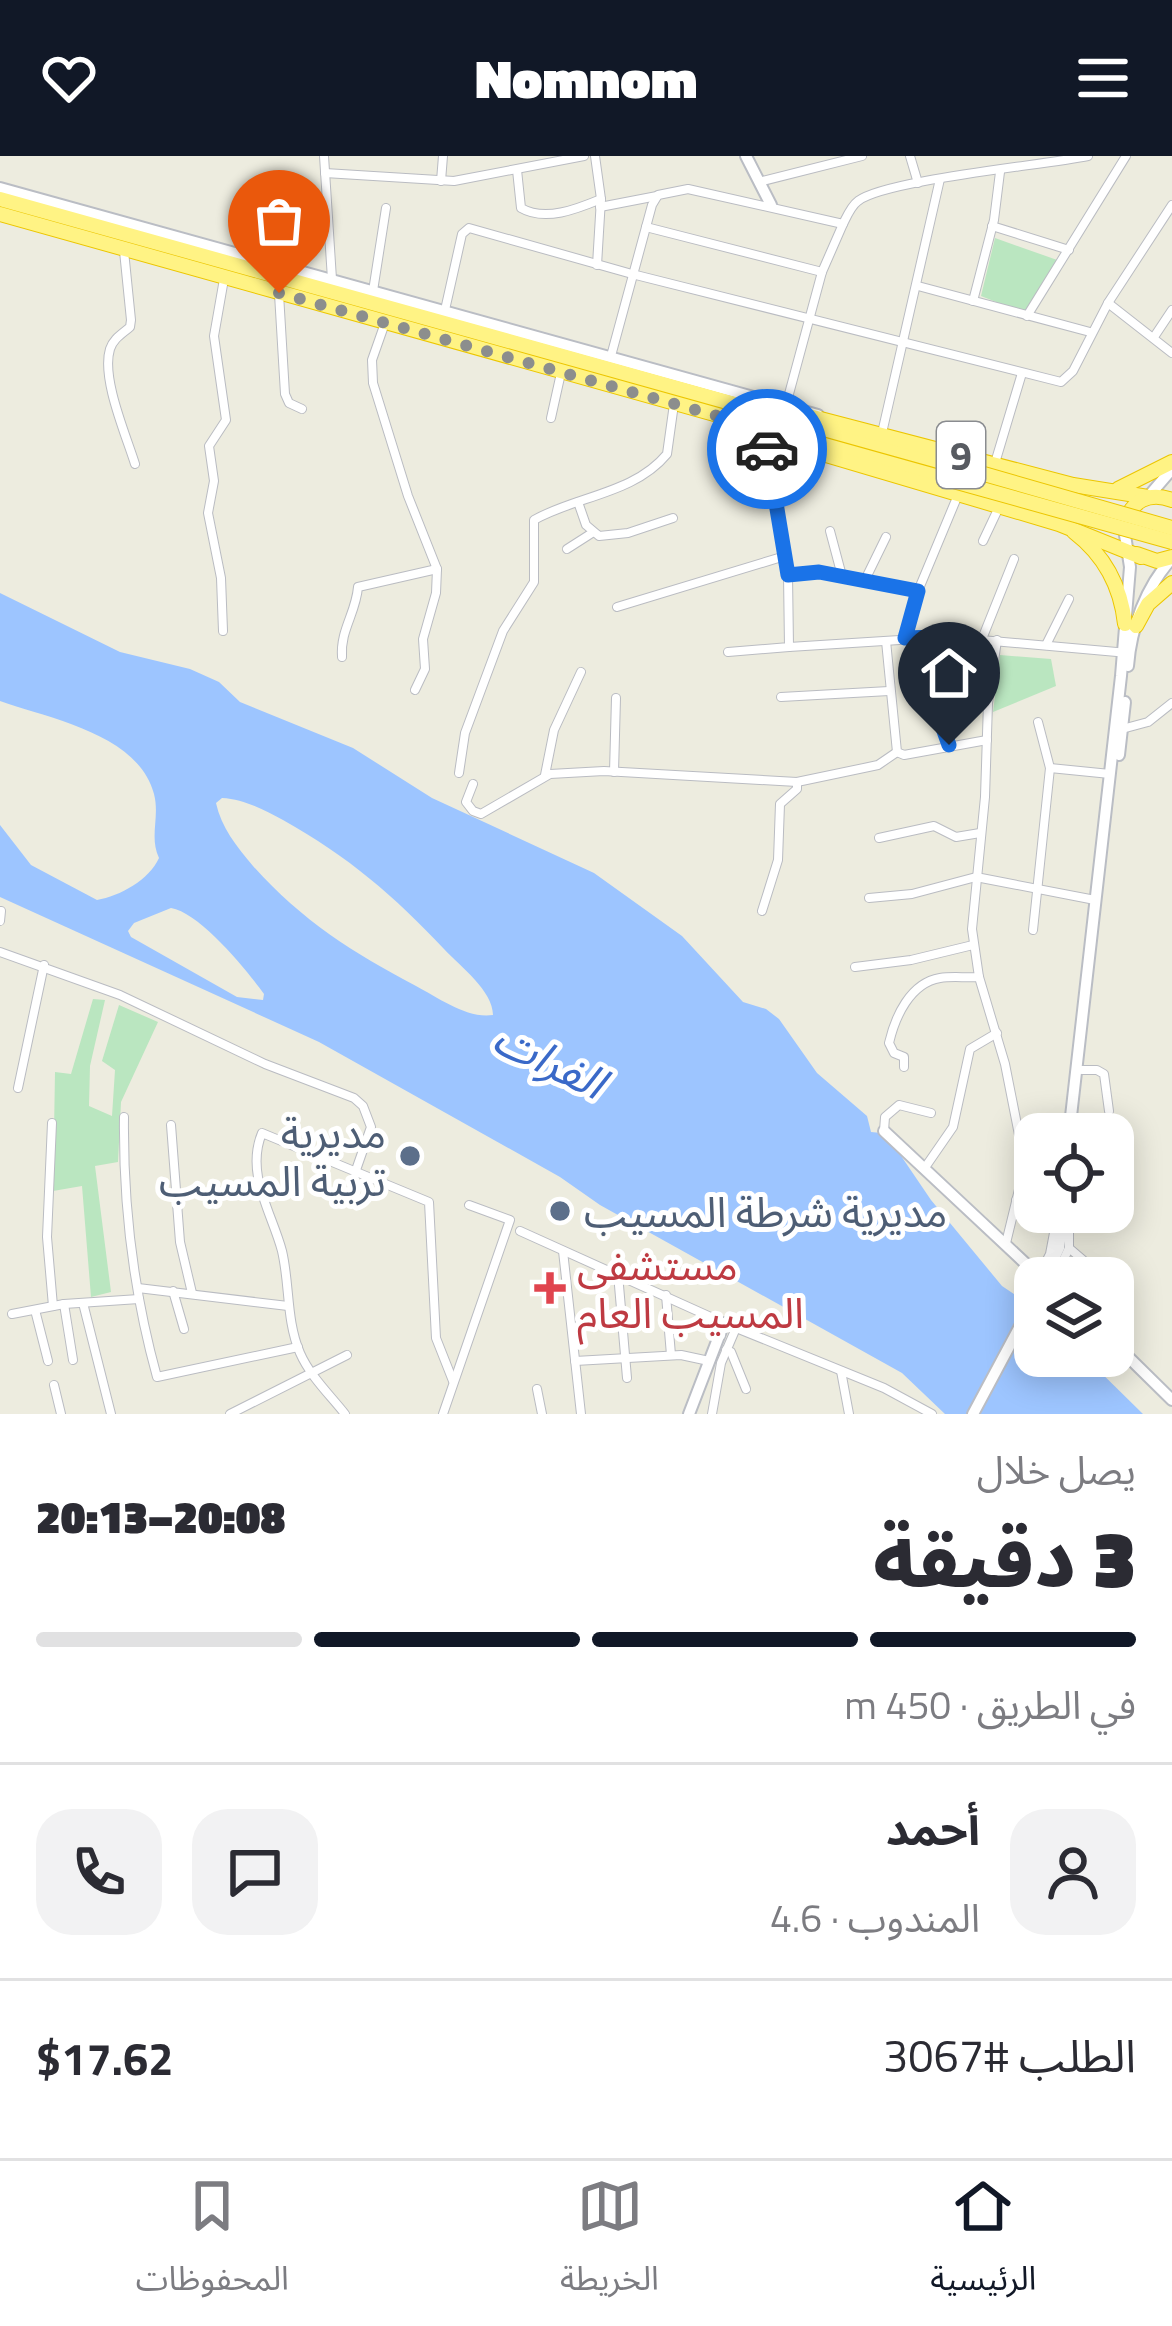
<!DOCTYPE html>
<html lang="ar">
<head>
<meta charset="utf-8">
<style>
  body { margin:0; font-family:"Titillium Web","Noto Sans Arabic",sans-serif; background:#f2f2f3; color:#2b2b33; direction:rtl; height:100vh; display:flex; flex-direction:column; font-size:45px; white-space:nowrap }
  * { box-sizing:border-box; margin:0 }
  p { font-size:39px; color:#7c7c81 }
  .icon { flex:none; width:66px; height:66px; fill:none; stroke:currentColor; stroke-width:2; stroke-linecap:round; stroke-linejoin:round }
  .map { position:relative; height:1258px; overflow:hidden; direction:ltr }
  .side { display:flex; flex-direction:column; background:#fff; flex:1 }
  .side>* { flex:none }
  .fabs { position:absolute; left:1014px; top:957px; display:grid; gap:24px }
  .fabs a { display:grid; place-items:center; width:120px; height:120px; border-radius:24px; background:#fff; box-shadow:0 6px 30px #0003; font-size:60px }
  .pin { position:absolute; display:grid; place-items:center; width:102px; height:102px; color:#fff; margin:-123px -51px; border-radius:50% 50% 50% 0; rotate:-45deg; box-shadow:0 0 12px #0007 }
  .pin .icon { rotate:45deg }
  .courier { position:absolute; display:grid; place-items:center; width:120px; height:120px; margin:-60px; border:9px solid #1a73e8; border-radius:50%; background:#fff; color:#222; box-shadow:0 3px 15px #0007 }
  .overview em { font-style:normal; font-weight:800 }
  .overview div { display:flex; flex-direction:column-reverse }
  .overview { display:flex; align-items:center; justify-content:space-between; height:204px; padding:0 36px }
  h1 { font-size:78px; font-weight:800; line-height:90px }
  .bar { display:grid; grid-template-columns:repeat(4,1fr); gap:18px 12px; align-content:center; height:144px; padding:0 36px }
  .bar i { height:15px; border-radius:9px; background:#e1e1e2 }
  .bar .active { background:#111827 }
  .bar p { grid-column:span 4 }
  .line { display:flex; align-items:center; gap:30px; padding:0 36px; border-top:3px solid #e1e1e2 }
  .line div { flex:1 }
  .round { display:grid; place-items:center; flex:none; width:126px; height:126px; border-radius:36px; background:#f2f2f3 }
  header { display:flex; justify-content:space-between; align-items:center; height:156px; padding:0 36px; background:#111827; color:#fff; font-size:54px; font-weight:800 }
  .tabs { display:flex; justify-content:space-around; align-items:center; height:168px; border-top:3px solid #e1e1e2; background:#fff; font-size:33px; color:#7c7c81 }
  .tabs a { display:grid; justify-items:center; gap:6px }
  .tabs .active { color:#111827 }
  .map>svg:first-child { display:block }
  .green { fill:#bae6c0 }
  .water { fill:#9dc5ff; fill-rule:evenodd }
  .lines { fill:none; stroke-linecap:round; stroke-linejoin:round }
  .street-casing { stroke:#babcc2; stroke-width:10 }
  .secondary-casing { stroke:#babdc4; stroke-width:14 }
  .highway-casing { stroke:#ecc600; stroke-width:16 }
  .street { stroke:#fff; stroke-width:8 }
  .secondary { stroke:#fff; stroke-width:10 }
  .highway { stroke:#fff384; stroke-width:14 }
  .highway-bridge-casing { stroke:#ecc600; stroke-width:16; stroke-linecap:butt }
  .highway-bridge { stroke:#fff384; stroke-width:14 }
  .done { stroke:#8c8e8d; stroke-width:12; stroke-dasharray:0 21.6 }
  .route { stroke:#1a73e8; stroke-width:15 }
  .service-dot { fill:#5c6f8a; stroke:#fff; stroke-width:4.5 }
  .health-dot { fill:#e0444e; stroke:#fff; stroke-width:4.5 }
  .labels { text-anchor:middle; dominant-baseline:central; stroke-width:10; stroke-linejoin:round; paint-order:stroke }
  .shield { fill:#fff; stroke:#8a8c90; stroke-width:3 }
  .shield-label { font-size:39px; font-weight:bold; fill:#585b61 }
  .service-label { font-size:42px; fill:#4e5e75; stroke:#fff; text-anchor:end }
  .health-label { font-size:42px; fill:#be3a42; stroke:#fff; text-anchor:start }
  .water-label { font-size:45px; font-style:italic; fill:#3a69c8; stroke:#fff }
</style>
</head>
<body>
<header><svg class="icon" aria-label="menu" viewBox="0 0 24 24"><path d="M4 6h16M4 12h16M4 18h16"/></svg>Nomnom<svg class="icon" aria-label="heart" viewBox="0 0 24 24"><path d="M12 20l-8-8c-3-5 5-10 8-4 3-6 11-1 8 4z"/></svg></header>
<div class="map">
<svg width="1172" height="1258" viewBox="0 0 1172 1258">
  <rect width="100%" height="100%" fill="#edecdf"/>
  <g class="green">
    <path d="M 995,82 L 1060,105 L 1024,157 L 981,140 Z"/>
    <path d="M 1000,499 L 1051,503 L 1056,530 L 993,556 Z"/>
    <path d="M 93,843 L 105,844 L 90,910 L 89,950 L 112,960 L 115,914 L 102,905 L 119,849 L 158,866 L 121,946 L 118,1006 L 95,1010 L 111,1136 L 91,1141 L 82,1030 L 53,1035 L 55,916 L 71,918 Z"/>
  </g>
  <path class="water" d="M 0,437 L 120,496 L 190,513 L 219,526 L 240,546 L 353,592 L 432,642 L 594,717 L 682,780 L 743,846 L 766,853 L 779,863 L 817,917 L 867,960 L 871,976 L 881,977 L 893,988 L 931,1044 L 1002,1130 L 1035,1152 L 1035,1200 L 1084,1200 L 1143,1258 L 945,1258 L 902,1217 L 600,1049 L 560,1021 L 319,886 L 0,741 L 0,669 L 31,709 L 97,744 C 120,740 149,724 159,702 C 149,681 160,661 154,638 C 138,578 51,563 0,545 ZM 222,642 C 244,643 264,654 283,664 C 349,701 393,739 444,793 C 461,811 493,835 493,859 C 467,863 439,842 416,830 C 353,797 301,764 253,710 C 237,691 221,671 216,647 ZM 171,752 C 200,757 246,813 264,838 L 263,844 L 237,841 L 131,781 L 128,775 L 134,767 Z"/>
  <g class="lines">
    <g class="street-casing">
      <g id="street">
        <path d="M 324,0 L 332,123"/>
        <path d="M 595,0 L 601,43 L 597,109"/>
        <path d="M 910,0 L 918,27"/>
        <path d="M 517,14 L 521,52 C 545,66 577,53 601,43"/>
        <path d="M 325,17 L 454,25 L 584,0"/>
        <path d="M 441,25 L 443,0"/>
        <path d="M 759,26 L 862,0"/>
        <path d="M 600,51 L 657,40"/>
        <path d="M 992,70 L 1069,94"/>
        <path d="M 646,71 L 822,116"/>
        <path d="M 124,95 L 131,164 L 130,171 C 122,178 113,183 110,193 C 101,222 126,279 135,308"/>
        <path d="M 918,130 L 1090,176"/>
        <path d="M 373,135 L 386,52"/>
        <path d="M 279,138 L 285,238 L 289,247 L 302,253"/>
        <path d="M 973,145 L 994,64 L 1000,16"/>
        <path d="M 1108,147 L 1172,197"/>
        <path d="M 445,154 L 462,78 L 469,72 L 632,118 L 1061,226 L 1073,215 L 1108,147 L 1172,49"/>
        <path d="M 1027,160 L 1126,0"/>
        <path d="M 385,167 L 372,204 L 373,227 L 408,340 L 437,413 L 436,437 L 423,483 L 425,513 L 415,534"/>
        <path d="M 1154,181 L 1172,154"/>
        <path d="M 611,200 L 652,49 L 658,39 L 688,33 L 843,68 C 847,60 851,50 858,45 C 885,24 1044,9 1088,0"/>
        <path d="M 786,249 L 822,116 L 843,68"/>
        <path d="M 551,262 L 561,217"/>
        <path d="M 882,277 L 940,23"/>
        <path d="M 995,307 L 1022,217"/>
        <path d="M 578,346 L 586,369 L 599,380 L 628,377 L 673,362"/>
        <path d="M 830,375 L 842,420"/>
        <path d="M 983,385 L 1000,349"/>
        <path d="M 567,393 L 592,377"/>
        <path d="M 788,419 L 819,416 L 865,424 L 886,381"/>
        <path d="M 865,424 L 918,435"/>
        <path d="M 617,451 L 785,400"/>
        <path d="M 223,475 L 221,422 L 208,357 L 214,325 L 209,290 L 226,264 L 214,180 L 224,123"/>
        <path d="M 940,481 L 934,534 L 949,589"/>
        <path d="M 905,482 L 918,435 L 958,339"/>
        <path d="M 982,483 L 1014,403"/>
        <path d="M 997,484 L 988,547 L 985,641 L 972,773 L 979,821 L 1005,908 L 1025,1009 L 1006,1087"/>
        <path d="M 886,485 L 897,596 L 904,599 L 987,584"/>
        <path d="M 1046,489 L 1069,443"/>
        <path d="M 789,491 L 947,481 L 1128,497"/>
        <path d="M 728,496 L 789,491 L 788,419 L 763,273"/>
        <path d="M 342,501 C 340,474 356,457 358,431 L 437,413"/>
        <path d="M 781,541 L 889,535"/>
        <path d="M 1122,573 L 1148,566 L 1172,547"/>
        <path d="M 1050,612 L 1110,618"/>
        <path d="M 614,616 L 616,542"/>
        <path d="M 459,617 L 465,577 L 503,475 L 534,426 L 534,364 C 576,340 634,338 667,298 L 674,248"/>
        <path d="M 545,619 L 554,574 L 581,516"/>
        <path d="M 473,628 L 466,646 L 473,655 L 481,658 L 550,618 L 604,615 L 797,626 L 878,609 L 897,596"/>
        <path d="M 879,682 L 934,670 L 956,681 L 980,677"/>
        <path d="M 869,742 L 912,738 L 976,721 L 1095,744"/>
        <path d="M 762,755 L 778,704 L 780,648 L 797,633 L 797,626"/>
        <path d="M 0,765 L 1,755"/>
        <path d="M 1033,774 L 1050,612 L 1038,566"/>
        <path d="M 0,796 L 120,839 L 265,908 L 354,942 L 363,950 L 371,971 L 356,1014"/>
        <path d="M 855,811 L 911,804 L 973,789"/>
        <path d="M 904,911 L 904,901 L 894,897 L 889,887 C 895,861 910,827 940,822 C 952,820 966,822 979,821"/>
        <path d="M 1082,914 L 1097,914 L 1104,918 L 1109,955"/>
        <path d="M 18,932 L 44,809"/>
        <path d="M 124,961 C 123,1047 134,1138 157,1221 L 298,1191"/>
        <path d="M 52,967 L 47,1081 L 53,1150"/>
        <path d="M 171,969 L 180,1086 L 192,1137"/>
        <path d="M 884,975 L 885,961 L 899,949 L 931,957"/>
        <path d="M 924,1013 L 953,971 L 970,893 L 997,877"/>
        <path d="M 1016,1044 L 1035,1047"/>
        <path d="M 520,1075 L 724,1167 L 884,1232 L 932,1258"/>
        <path d="M 1069,1092 L 1104,1122"/>
        <path d="M 563,1095 L 581,1258"/>
        <path d="M 618,1118 L 627,1222"/>
        <path d="M 1039,1120 L 1050,1098 L 1058,1056"/>
        <path d="M 1055,1122 L 1069,1092 L 1069,1056"/>
        <path d="M 1113,1129 L 1118,1134"/>
        <path d="M 138,1132 L 288,1150"/>
        <path d="M 173,1135 L 184,1173"/>
        <path d="M 666,1139 L 671,1199"/>
        <path d="M 83,1147 L 111,1258"/>
        <path d="M 64,1148 L 73,1204"/>
        <path d="M 35,1154 L 48,1205"/>
        <path d="M 12,1158 L 64,1148 L 139,1143"/>
        <path d="M 726,1194 L 731,1196 L 746,1233"/>
        <path d="M 575,1205 L 681,1199 L 709,1205"/>
        <path d="M 841,1215 L 849,1258"/>
        <path d="M 54,1229 L 61,1258"/>
        <path d="M 537,1233 L 542,1258"/>
        <path d="M 230,1258 L 347,1199"/>
        <path d="M 345,1258 C 330,1239 310,1220 300,1197 C 286,1164 290,1129 282,1095 C 272,1057 245,1018 262,977 L 429,1046 L 436,1182 L 453,1225"/>
        <path d="M 443,1258 L 510,1064 L 469,1049"/>
        <path d="M 712,1258 L 721,1207 L 736,1172"/>
      </g>
    </g>
    <g class="secondary-casing">
      <g id="secondary">
        <path d="M 746,0 L 771,49"/>
        <path d="M 0,32 L 818,259"/>
        <path d="M 1148,341 L 1172,313"/>
        <path d="M 1128,510 C 1131,471 1146,431 1172,402"/>
        <path d="M 1119,599 L 1125,546"/>
        <path d="M 884,975 L 1041,1122"/>
        <path d="M 1069,978 L 1121,520 L 1130,411 L 1125,379"/>
        <path d="M 1045,1122 L 1059,1092 L 1064,1056"/>
        <path d="M 1113,1186 L 1172,1244"/>
        <path d="M 689,1258 L 724,1167"/>
        <path d="M 973,1258 L 1035,1142"/>
      </g>
    </g>
    <g class="highway-casing">
      <g id="highway">
        <path d="M 0,43 L 942,306"/>
        <path d="M 0,58 L 939,321"/>
        <path d="M 809,260 L 1073,329 L 1148,341"/>
        <path d="M 806,293 L 1059,368 L 1141,401"/>
        <path d="M 1118,333 L 1172,306"/>
        <path d="M 1125,368 C 1131,345 1149,335 1172,344"/>
        <path d="M 1074,376 C 1104,399 1121,431 1125,468"/>
        <path d="M 1137,398 L 1157,405 L 1172,401"/>
        <path d="M 1136,470 L 1148,448 L 1172,427"/>
      </g>
    </g>
    <use href="#street" class="street"/>
    <use href="#secondary" class="secondary"/>
    <use href="#highway" class="highway"/>
    <g class="highway-bridge-casing">
      <g id="highway-bridge">
        <path d="M 942,306 L 1172,372"/>
        <path d="M 939,321 L 1172,386"/>
      </g>
    </g>
    <use href="#highway-bridge" class="highway-bridge"/>
  </g>
  <g class="lines">
    <path class="done" d="M 279,137 L 764,273 L 767,293"/>
    <path class="route" d="M 767,293 L 788,419 L 819,416 L 918,435 L 905,482 L 940,481 L 935,550 L 949,589"/>
  </g>
  <g class="service-dot">
    <circle cx="410" cy="1000" r="12"/>
    <circle cx="560" cy="1055" r="12"/>
  </g>
  <path class="health-dot" d="M544 1114h12v12h12v12h-12v12h-12v-12h-12v-12h12z"/>
  <g class="labels">
    <rect class="shield" x="937" y="266" width="48" height="66" rx="9"/>
    <g class="shield-label">
      <text x="961" y="299">9</text>
    </g>
    <g class="service-label">
      <text x="386" y="976">مديرية<tspan x="386" dy="48">تربية المسيب</tspan></text>
      <text x="584" y="1055" text-anchor="start">مديرية شرطة المسيب</text>
    </g>
    <g class="health-label">
      <text x="577" y="1108">مستشفى<tspan x="577" dy="48">المسيب العام</tspan></text>
    </g>
    <g class="water-label">
      <text transform="translate(550 903) rotate(26)">الفرات</text>
    </g>
  </g>
</svg>
<div class="fabs">
<a><svg class="icon" aria-label="locate" viewBox="0 0 24 24"><circle cx="12" cy="12" r="6"/><path d="M12 2v4M12 18v4M2 12h4M18 12h4"/></svg></a>
<a><svg class="icon" aria-label="layers" viewBox="0 0 24 24"><path d="M12 4l9 5-9 5-9-5zM3 14l9 5 9-5"/></svg></a>
</div>
<div class="pin" style="left:279px;top:137px;background:#ea580c"><svg class="icon" aria-label="bag" viewBox="0 0 24 24"><path d="M5 8h14l-1 12H6zM9 8a3 3 0 0 1 6 0"/></svg></div>
<div class="pin" style="left:949px;top:589px;background:#1f2937"><svg class="icon" aria-label="home" viewBox="0 0 24 24"><path d="M3 11l9-7 9 7M6 9v11h12V9"/></svg></div>
<div class="courier" style="left:767px;top:293px"><svg class="icon" aria-label="car" viewBox="0 0 24 24"><path d="M5 17H2v-5l4-1 3-4h7l3 4 3 1v5h-3M9 17h6M6 11h13"/><circle cx="7" cy="17" r="2"/><circle cx="17" cy="17" r="2"/></svg></div>
</div>
<section class="side">
<div class="overview"><div><h1>3 دقيقة</h1><p>يصل خلال</p></div><em>20:08–20:13</em></div>
<div class="bar"><i class="active"></i><i class="active"></i><i class="active"></i><i></i><p>في الطريق · 450 m</p></div>
<div class="line" style="height:216px"><a class="round"><svg class="icon" aria-label="person" viewBox="0 0 24 24"><circle cx="12" cy="8" r="4"/><path d="M4 21q1-7 8-7t8 7"/></svg></a><div><b>أحمد</b><p>المندوب · 4.6</p></div><a class="round"><svg class="icon" aria-label="chat" viewBox="0 0 24 24"><path d="M4 5h16v11H9l-5 4z"/></svg></a><a class="round"><svg class="icon" aria-label="phone" viewBox="0 0 24 24"><path d="M5 4h4l2 5-3 2q2 4 5 5l2-3 5 2v4C11 20 4 13 5 4z"/></svg></a></div>
<div class="line" style="height:156px"><div>الطلب #3067</div><b>$17.62</b></div>
</section>
<nav class="tabs">
<a class="active"><svg class="icon" aria-label="home" viewBox="0 0 24 24"><path d="M3 11l9-7 9 7M6 9v11h12V9"/></svg>الرئيسية</a>
<a><svg class="icon" aria-label="map" viewBox="0 0 24 24"><path d="M3 6l6-2 6 2 6-2v14l-6 2-6-2-6 2zM9 4v14M15 6v14"/></svg>الخريطة</a>
<a><svg class="icon" aria-label="saved" viewBox="0 0 24 24"><path d="M7 4h10v16l-5-4-5 4z"/></svg>المحفوظات</a>
</nav>
</body>
</html>
